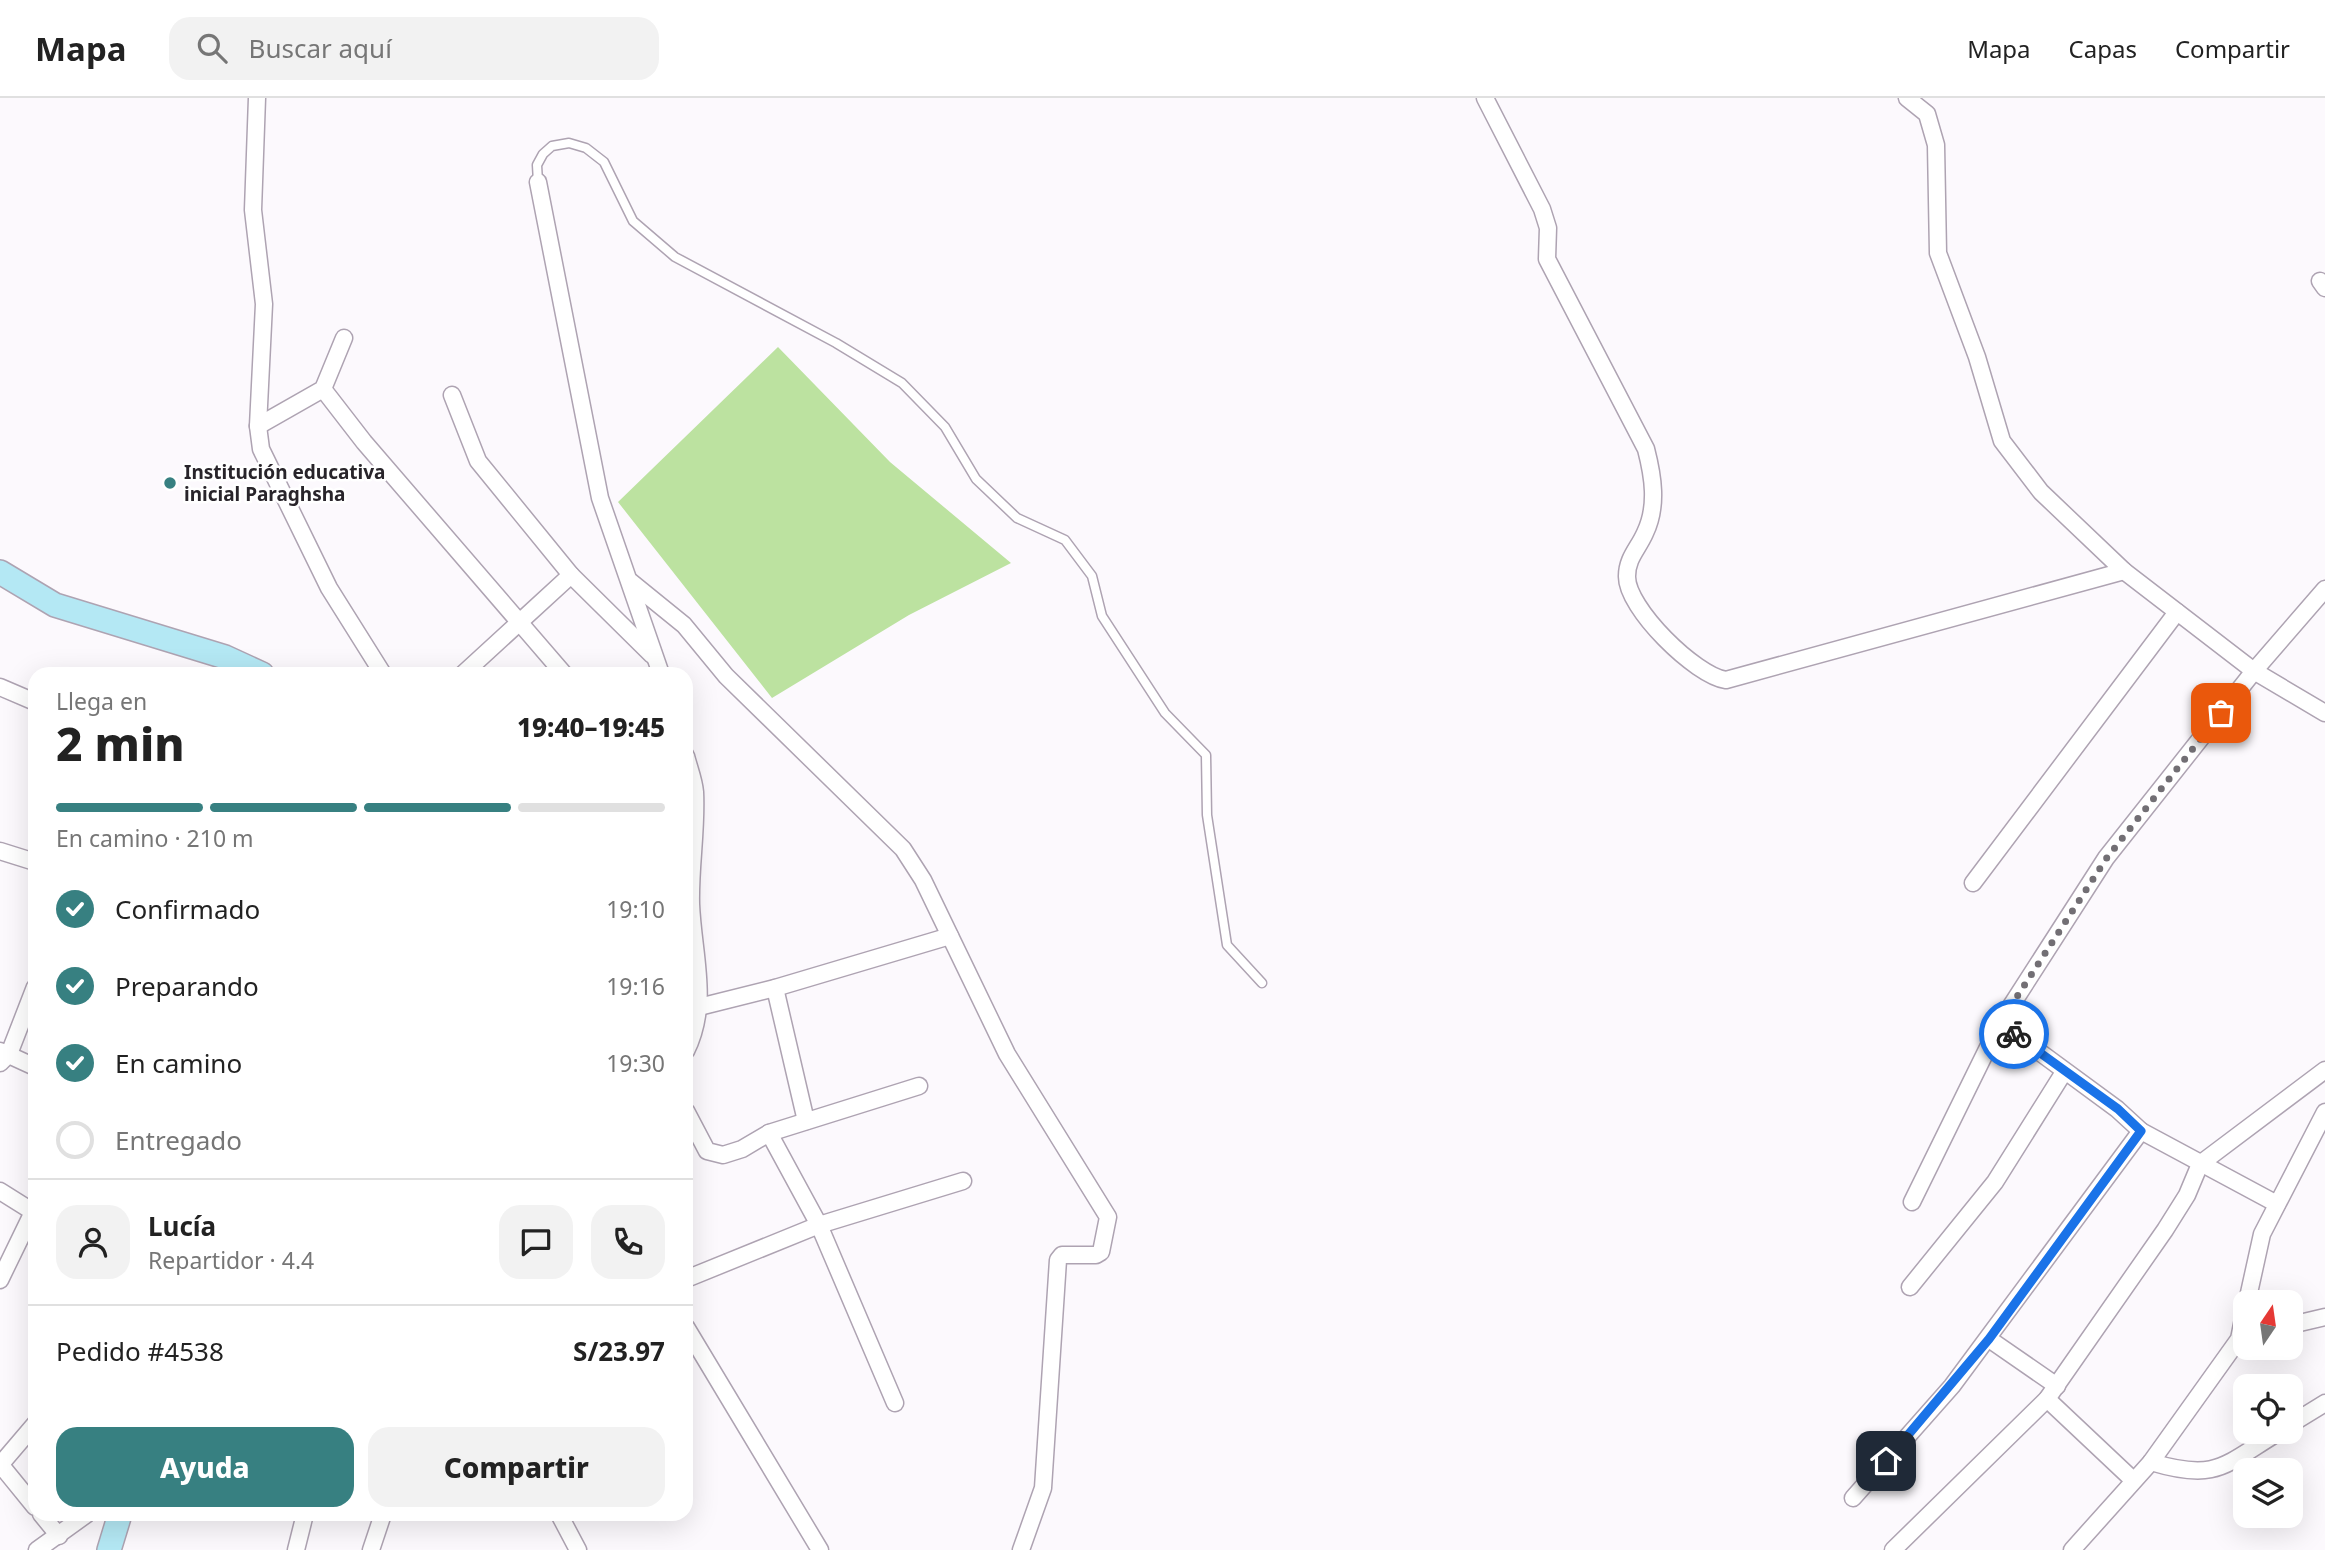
<!DOCTYPE html>
<html lang="es">
<head>
<meta charset="utf-8">
<style>
  body { margin:0; font-family:"Noto Sans",sans-serif; background:#f2f2f2; color:#222; height:100vh; display:flex; flex-direction:column; font-size:26px; white-space:nowrap }
  * { box-sizing:border-box; margin:0 }
  p { font-size:23px; color:#767676 }
  .icon { flex:none; width:38px; height:38px; fill:none; stroke:currentColor; stroke-width:2; stroke-linecap:round; stroke-linejoin:round }
  .map { position:relative; flex:1; overflow:hidden }
  .side { position:absolute; left:28px; top:569px; width:665px; height:854px; display:flex; flex-direction:column; background:#fff; border-radius:21px; box-shadow:0 7px 28px #0002 }
  .side>* { flex:none }
  .needle { width:46px; rotate:13deg }
  .tools { position:absolute; left:2233px; top:1192px; display:grid; gap:14px }
  .tools a { display:grid; place-items:center; width:70px; height:70px; border-radius:14px; background:#fff; box-shadow:0 7px 28px #0002; font-size:35px }
  .pin { position:absolute; display:grid; place-items:center; width:60px; height:60px; color:#fff; margin:-30px; border-radius:14px; box-shadow:0 4px 10px #0006 }
  .courier { position:absolute; display:grid; place-items:center; width:70px; height:70px; margin:-35px; border:5px solid #1a73e8; border-radius:50%; background:#fff; color:#222; box-shadow:0 2px 9px #0007 }
  .headline em { font-style:normal; font-weight:800 }
  .headline div { display:flex; flex-direction:column-reverse }
  .headline { display:flex; align-items:center; justify-content:space-between; height:119px; padding:0 28px }
  h1 { font-size:46px; font-weight:800; line-height:52px }
  .bar { display:grid; grid-template-columns:repeat(4,1fr); gap:10px 7px; align-content:center; height:84px; padding:0 28px }
  .bar i { height:9px; border-radius:5px; background:#e0e0e0 }
  .bar .active { background:#378081 }
  .bar p { grid-column:span 4 }
  .line { display:flex; align-items:center; gap:18px; padding:0 28px; border-top:2px solid #e0e0e0 }
  .line div { flex:1 }
  .round { display:grid; place-items:center; flex:none; width:74px; height:74px; border-radius:21px; background:#f2f2f2 }
  ol { padding:0 28px; list-style:none }
  li { display:flex; align-items:center; gap:21px; height:77px }
  li p { margin-inline-start:auto }
  li .icon { padding:7px; border-radius:50%; background:#378081; color:#fff; stroke-width:4 }
  li:last-child { color:#767676 }
  li i { width:38px; height:38px; border:4px solid #e0e0e0; border-radius:50% }
  .primary-button { display:flex; gap:14px; margin-top:auto; padding:14px 28px }
  .primary-button a { flex:1; height:80px; border-radius:21px; background:#378081; color:#fff; font-size:28px; font-weight:800; line-height:80px; text-align:center }
  .primary-button a+a { background:#f2f2f2; color:#222 }
  header { display:flex; align-items:center; gap:42px; box-sizing:border-box; height:98px; padding:0 35px; background:#fff; border-bottom:2px solid #e0e0e0 }
  header strong { font-size:33px }
  nav { display:flex; gap:38px; margin-inline-start:auto; font-size:24px }
  .search { width:490px; height:63px; background:#f2f2f2; display:flex; align-items:center; gap:18px; box-sizing:border-box; padding:0 24px; border-radius:21px; color:#767676; font-size:26px }
  .map>svg:first-child { display:block }
  .green { fill:#bce2a0 }
  .lines { fill:none; stroke-linecap:round; stroke-linejoin:round }
  .service-casing { stroke:#aea3b2; stroke-width:11 }
  .minor-casing { stroke:#aea3b2; stroke-width:19 }
  .secondary-casing { stroke:#aea3b2; stroke-width:26 }
  .service { stroke:#fff; stroke-width:8 }
  .minor { stroke:#fff; stroke-width:16 }
  .secondary { stroke:#b4e8f4; stroke-width:23 }
  .done { stroke:#726f74; stroke-width:7; stroke-dasharray:0 12.6 }
  .route { stroke:#1a73e8; stroke-width:9 }
  .poi-dot { fill:#378081; stroke:#fff; stroke-width:2.5 }
  .labels { text-anchor:middle; dominant-baseline:central; stroke-width:5; stroke-linejoin:round; paint-order:stroke }
  .poi-label { font-size:19px; font-weight:bold; fill:#28242a; stroke:#fff; text-anchor:start }
</style>
</head>
<body>
<header>
<strong>Mapa</strong>
<div class="search"><svg class="icon" aria-label="search" viewBox="0 0 24 24"><circle cx="10" cy="10" r="6"/><path d="M15 15l6 6"/></svg>Buscar aquí</div>
<nav><a>Mapa</a><a>Capas</a><a>Compartir</a></nav>
</header>
<div class="map">
<svg width="2325" height="1452" viewBox="0 0 2325 1452">
  <rect width="100%" height="100%" fill="#fcf9fd"/>
  <path class="green" d="M 778,249 L 890,364 L 1011,465 L 909,517 L 772,600 L 618,404 Z"/>
  <g class="lines">
    <g class="service-casing">
      <path id="service" d="M 538,84 L 537,67 L 543,56 L 552,48 L 569,45 L 586,50 L 604,64 L 633,123 L 675,159 L 836,245 L 902,285 L 945,329 L 976,381 L 1017,420 L 1065,442 L 1092,478 L 1102,518 L 1165,615 L 1206,657 L 1207,717 L 1227,847 L 1262,885"/>
    </g>
    <g class="minor-casing">
      <g id="minor">
        <path d="M 257,0 L 253,112 L 264,206 L 258,328 L 261,351 L 329,490 L 383,576"/>
        <path d="M 1485,0 L 1542,111 L 1548,130 L 1547,161 L 1646,351 C 1653,378 1658,408 1645,435 C 1638,451 1627,460 1627,478 C 1626,510 1696,578 1726,582 L 2124,473"/>
        <path d="M 1907,0 L 1927,16 L 1936,47 L 1938,155 L 1977,259 L 2002,343 L 2041,394 L 2124,473 L 2254,573 L 2325,615"/>
        <path d="M 538,84 L 600,400 L 661,576"/>
        <path d="M 2320,183 L 2325,190"/>
        <path d="M 323,291 L 364,344 L 564,576"/>
        <path d="M 452,297 L 478,363 L 571,477 L 463,576"/>
        <path d="M 258,328 L 323,291 L 344,240"/>
        <path d="M 571,477 L 652,557"/>
        <path d="M 631,484 L 684,527 L 726,578 L 903,751 L 923,782 L 1007,956 L 1108,1119 L 1101,1154 L 1096,1157 L 1062,1157 L 1058,1162 L 1043,1390 L 1021,1452"/>
        <path d="M 0,589 L 35,604"/>
        <path d="M 686,658 C 689,670 694,682 695,694 C 697,731 690,769 691,806 C 693,857 710,905 686,953"/>
        <path d="M 0,753 L 35,764"/>
        <path d="M 1973,785 L 2177,514"/>
        <path d="M 775,890 L 806,1023"/>
        <path d="M 699,909 L 775,890 L 950,838"/>
        <path d="M 0,953 L 35,969"/>
        <path d="M 0,965 L 9,956 L 35,889"/>
        <path d="M 686,1013 L 707,1053 L 723,1057 L 742,1051 L 769,1035 L 919,988"/>
        <path d="M 769,1035 L 819,1127 L 895,1305"/>
        <path d="M 0,1093 L 35,1115"/>
        <path d="M 1912,1104 L 2000,925"/>
        <path d="M 2277,1106 L 2141,1033 L 2117,1011 L 2000,925 L 2106,760 L 2254,573 L 2325,491"/>
        <path d="M 686,1181 L 819,1127 L 963,1083"/>
        <path d="M 0,1182 L 33,1114"/>
        <path d="M 1910,1189 L 1995,1084 L 2064,974"/>
        <path d="M 2247,1204 L 2262,1136 L 2325,1014"/>
        <path d="M 2291,1227 L 2325,1219"/>
        <path d="M 686,1229 L 820,1452"/>
        <path d="M 1989,1241 L 2057,1288"/>
        <path d="M 2047,1301 L 2133,1382"/>
        <path d="M 2291,1326 L 2325,1305"/>
        <path d="M 2151,1364 C 2217,1384 2224,1367 2279,1334"/>
        <path d="M 0,1366 L 35,1409"/>
        <path d="M 0,1367 L 35,1326"/>
        <path d="M 1853,1400 L 1952,1288 L 2141,1033"/>
        <path d="M 41,1416 L 59,1438"/>
        <path d="M 559,1416 L 578,1452"/>
        <path d="M 37,1452 L 87,1416"/>
        <path d="M 296,1452 L 305,1416"/>
        <path d="M 371,1452 L 383,1416"/>
        <path d="M 1893,1452 L 2047,1301 L 2165,1132 L 2187,1097 L 2200,1066 L 2325,972"/>
        <path d="M 2072,1452 L 2151,1364 L 2239,1241 L 2245,1211"/>
      </g>
    </g>
    <g class="secondary-casing">
      <g id="secondary">
        <path d="M 0,474 L 55,507 L 225,559 L 262,576"/>
        <path d="M 109,1452 L 120,1416"/>
      </g>
    </g>
    <use href="#service" class="service"/>
    <use href="#minor" class="minor"/>
    <use href="#secondary" class="secondary"/>
  </g>
  <g class="lines">
    <path class="done" d="M 2014,936 L 2000,925 L 2106,761 L 2221,615"/>
    <path class="route" d="M 1886,1363 L 1989,1241 L 2141,1033 L 2118,1011 L 2014,936"/>
  </g>
  <circle class="poi-dot" cx="170" cy="385" r="7"/>
  <g class="labels">
    <g class="poi-label">
      <text x="184" y="374">Institución educativa<tspan x="184" dy="22">inicial Paraghsha</tspan></text>
    </g>
  </g>
</svg>
<div class="tools">
<a><svg class="needle" viewBox="-14 -14 28 28"><path d="M0-13l5 13h-10z" fill="#e53935"/><path d="M0 13l5-13h-10z" fill="#767676"/></svg></a>
<a><svg class="icon" aria-label="locate" viewBox="0 0 24 24"><circle cx="12" cy="12" r="6"/><path d="M12 2v4M12 18v4M2 12h4M18 12h4"/></svg></a>
<a><svg class="icon" aria-label="layers" viewBox="0 0 24 24"><path d="M12 4l9 5-9 5-9-5zM3 14l9 5 9-5"/></svg></a>
</div>
<div class="pin" style="left:2221px;top:615px;background:#ea580c"><svg class="icon" aria-label="bag" viewBox="0 0 24 24"><path d="M5 8h14l-1 12H6zM9 8a3 3 0 0 1 6 0"/></svg></div>
<div class="pin" style="left:1886px;top:1363px;background:#1f2937"><svg class="icon" aria-label="home" viewBox="0 0 24 24"><path d="M3 11l9-7 9 7M6 9v11h12V9"/></svg></div>
<div class="courier" style="left:2014px;top:936px"><svg class="icon" aria-label="bike" viewBox="0 0 24 24"><circle cx="6" cy="16" r="4"/><circle cx="18" cy="16" r="4"/><path d="M6 16l4-8h5l3 8M10 8l3 8H6M13 5h3"/></svg></div>
<section class="side">
<div class="headline"><div><h1>2 min</h1><p>Llega en</p></div><em>19:40–19:45</em></div>
<div class="bar"><i class="active"></i><i class="active"></i><i class="active"></i><i></i><p>En camino · 210 m</p></div>
<ol>
<li><svg class="icon" aria-label="check" viewBox="0 0 24 24"><path d="M5 12l5 5 9-10"/></svg>Confirmado<p>19:10</p></li>
<li><svg class="icon" aria-label="check" viewBox="0 0 24 24"><path d="M5 12l5 5 9-10"/></svg>Preparando<p>19:16</p></li>
<li><svg class="icon" aria-label="check" viewBox="0 0 24 24"><path d="M5 12l5 5 9-10"/></svg>En camino<p>19:30</p></li>
<li><i></i>Entregado</li>
</ol>
<div class="line" style="height:126px"><a class="round"><svg class="icon" aria-label="person" viewBox="0 0 24 24"><circle cx="12" cy="8" r="4"/><path d="M4 21q1-7 8-7t8 7"/></svg></a><div><b>Lucía</b><p>Repartidor · 4.4</p></div><a class="round"><svg class="icon" aria-label="chat" viewBox="0 0 24 24"><path d="M4 5h16v11H9l-5 4z"/></svg></a><a class="round"><svg class="icon" aria-label="phone" viewBox="0 0 24 24"><path d="M5 4h4l2 5-3 2q2 4 5 5l2-3 5 2v4C11 20 4 13 5 4z"/></svg></a></div>
<div class="line" style="height:91px"><div>Pedido #4538</div><b>S/23.97</b></div>
<div class="primary-button"><a>Ayuda</a><a>Compartir</a></div>
</section>
</div>
</body>
</html>
